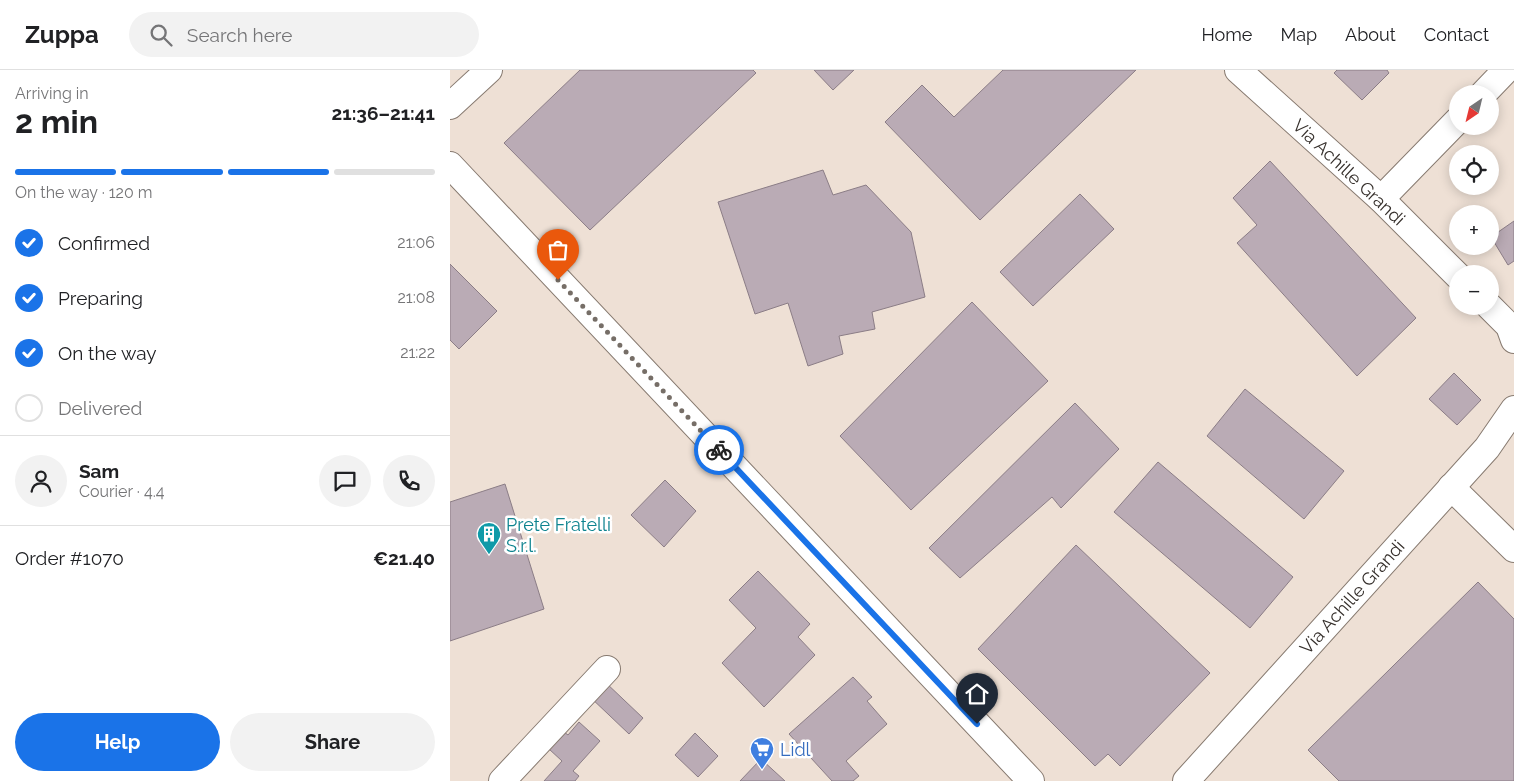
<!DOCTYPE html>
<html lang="en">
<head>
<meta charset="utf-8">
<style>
  body { margin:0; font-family:Raleway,sans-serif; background:#f2f2f2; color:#202124; height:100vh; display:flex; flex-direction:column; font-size:19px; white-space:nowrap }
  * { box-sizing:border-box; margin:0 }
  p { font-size:16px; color:#757577 }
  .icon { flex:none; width:28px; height:28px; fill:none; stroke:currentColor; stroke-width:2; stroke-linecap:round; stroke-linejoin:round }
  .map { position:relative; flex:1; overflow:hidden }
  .drawer { display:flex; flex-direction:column; background:#fff; width:450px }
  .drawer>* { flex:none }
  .needle { width:32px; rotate:215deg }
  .tools { position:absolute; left:999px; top:15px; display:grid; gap:10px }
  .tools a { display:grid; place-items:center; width:50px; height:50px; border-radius:50%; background:#fff; box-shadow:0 2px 12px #0003; font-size:25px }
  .pin { position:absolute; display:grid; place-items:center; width:42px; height:42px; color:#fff; margin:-51px -21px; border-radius:50% 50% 50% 0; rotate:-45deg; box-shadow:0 0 5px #0007 }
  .pin .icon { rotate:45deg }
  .courier { position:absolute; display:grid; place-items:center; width:50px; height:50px; margin:-25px; border:4px solid #1a73e8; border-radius:50%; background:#fff; color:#222; box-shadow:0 1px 6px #0007 }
  .headline em { font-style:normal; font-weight:700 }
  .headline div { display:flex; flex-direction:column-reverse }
  .headline { display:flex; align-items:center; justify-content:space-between; height:85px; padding:0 15px }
  h1 { font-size:32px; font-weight:700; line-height:38px }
  .bar { display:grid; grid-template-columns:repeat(4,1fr); gap:8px 5px; align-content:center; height:60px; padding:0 15px }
  .bar i { height:6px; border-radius:4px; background:#e0e0e0 }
  .bar .current { background:#1a73e8 }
  .bar p { grid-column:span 4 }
  .line { display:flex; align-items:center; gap:12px; padding:0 15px; border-top:1px solid #e0e0e0 }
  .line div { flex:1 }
  .round { display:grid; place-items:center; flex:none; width:52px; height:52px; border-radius:26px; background:#f2f2f2 }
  ol { padding:0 15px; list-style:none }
  li { display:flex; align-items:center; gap:15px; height:55px }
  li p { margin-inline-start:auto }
  li .icon { padding:5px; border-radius:50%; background:#1a73e8; color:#fff; stroke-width:4 }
  li:last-child { color:#757577 }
  li i { width:28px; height:28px; border:2px solid #e0e0e0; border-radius:50% }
  .button { display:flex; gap:10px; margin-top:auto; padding:10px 15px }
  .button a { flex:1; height:58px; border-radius:30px; background:#1a73e8; color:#fff; font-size:20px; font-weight:700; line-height:58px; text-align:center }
  .button a+a { background:#f2f2f2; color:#202124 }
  header { display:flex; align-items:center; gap:30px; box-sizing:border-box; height:70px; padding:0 25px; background:#fff; border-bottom:1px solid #e0e0e0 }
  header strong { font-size:24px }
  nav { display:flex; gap:28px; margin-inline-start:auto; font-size:18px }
  .search { width:350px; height:45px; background:#f2f2f2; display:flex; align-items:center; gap:12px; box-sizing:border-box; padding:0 18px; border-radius:28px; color:#757577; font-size:19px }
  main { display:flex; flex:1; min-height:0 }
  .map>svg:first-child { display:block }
  .building { fill:#baabb5; stroke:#8b7d86 }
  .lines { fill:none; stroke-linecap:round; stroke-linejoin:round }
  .minor-casing { stroke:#877a70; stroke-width:28 }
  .minor { stroke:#fff; stroke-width:26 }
  .done { stroke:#766e67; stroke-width:5; stroke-dasharray:0 9 }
  .route { stroke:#1a73e8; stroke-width:6 }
  .labels { text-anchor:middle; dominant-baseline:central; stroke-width:5; stroke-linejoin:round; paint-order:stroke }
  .street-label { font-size:18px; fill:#36302c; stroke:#fff }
  .culture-label { font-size:18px; fill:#0d838f; stroke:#fff; text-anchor:start }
  .shop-label { font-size:18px; fill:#366cbe; stroke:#fff; text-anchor:start }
</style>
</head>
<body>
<header>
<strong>Zuppa</strong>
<div class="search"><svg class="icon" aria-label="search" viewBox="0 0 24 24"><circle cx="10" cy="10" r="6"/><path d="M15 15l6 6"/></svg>Search here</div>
<nav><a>Home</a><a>Map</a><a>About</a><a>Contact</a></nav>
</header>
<main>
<section class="drawer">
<div class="headline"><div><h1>2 min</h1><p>Arriving in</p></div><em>21:36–21:41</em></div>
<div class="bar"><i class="current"></i><i class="current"></i><i class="current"></i><i></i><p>On the way · 120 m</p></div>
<ol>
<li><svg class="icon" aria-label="check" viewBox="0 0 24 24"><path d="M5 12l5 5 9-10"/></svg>Confirmed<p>21:06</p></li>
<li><svg class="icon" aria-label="check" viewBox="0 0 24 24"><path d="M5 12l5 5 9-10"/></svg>Preparing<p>21:08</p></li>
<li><svg class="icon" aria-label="check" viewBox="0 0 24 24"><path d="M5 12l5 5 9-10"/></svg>On the way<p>21:22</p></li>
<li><i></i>Delivered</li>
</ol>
<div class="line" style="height:90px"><a class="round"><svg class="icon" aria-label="person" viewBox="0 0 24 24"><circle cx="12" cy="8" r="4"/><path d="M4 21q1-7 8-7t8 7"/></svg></a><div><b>Sam</b><p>Courier · 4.4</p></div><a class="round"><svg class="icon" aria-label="chat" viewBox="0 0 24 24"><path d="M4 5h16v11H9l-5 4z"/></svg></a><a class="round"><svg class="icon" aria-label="phone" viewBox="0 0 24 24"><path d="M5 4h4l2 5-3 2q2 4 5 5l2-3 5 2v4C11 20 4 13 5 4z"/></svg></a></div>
<div class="line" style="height:65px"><div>Order #1070</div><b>€21.40</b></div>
<div class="button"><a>Help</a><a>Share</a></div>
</section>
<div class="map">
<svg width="1064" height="711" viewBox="0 0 1064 711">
  <rect width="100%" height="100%" fill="#eee0d5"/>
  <g class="building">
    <path d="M 130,0 L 303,0 L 306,3 L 140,160 L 54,73 Z"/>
    <path d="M 364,0 L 404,0 L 383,20 Z"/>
    <path d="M 553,0 L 686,0 L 530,150 L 435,52 L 472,15 L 504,47 Z"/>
    <path d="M 887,0 L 937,0 L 939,3 L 912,30 L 884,3 Z"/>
    <path d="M 820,91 L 966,248 L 907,306 L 787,173 L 807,155 L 783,128 Z"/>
    <path d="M 373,100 L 383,125 L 416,115 L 461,162 L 475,227 L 422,242 L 425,259 L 389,266 L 393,284 L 358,296 L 338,233 L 305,244 L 268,132 Z"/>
    <path d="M 630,124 L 664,159 L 583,236 L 550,202 Z"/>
    <path d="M 1064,151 L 1064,191 L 1058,195 L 1041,167 Z"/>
    <path d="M 0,194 L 47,241 L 9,279 L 0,270 Z"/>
    <path d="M 522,232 L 598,311 L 461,440 L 390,366 Z"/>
    <path d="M 1004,303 L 1031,330 L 1007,355 L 979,329 Z"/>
    <path d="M 795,319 L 894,401 L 854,449 L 757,366 Z"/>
    <path d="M 625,333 L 669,379 L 611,438 L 602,427 L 510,508 L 479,478 Z"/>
    <path d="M 708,392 L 843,507 L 800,558 L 664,442 Z"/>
    <path d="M 215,410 L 246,441 L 214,477 L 181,445 Z"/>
    <path d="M 55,414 L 94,539 L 0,571 L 0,432 Z"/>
    <path d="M 626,475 L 760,603 L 670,696 L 658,684 L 645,696 L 528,579 Z"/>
    <path d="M 308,501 L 360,554 L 348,567 L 365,585 L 314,637 L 272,593 L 306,558 L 279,530 Z"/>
    <path d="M 1028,512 L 1064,549 L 1064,711 L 889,711 L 858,680 Z"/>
    <path d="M 403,607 L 422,627 L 417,631 L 437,654 L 396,691 L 409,706 L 403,711 L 382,711 L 339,664 Z"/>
    <path d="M 154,611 L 193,648 L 179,664 L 139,626 Z"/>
    <path d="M 129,652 L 150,671 L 123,701 L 129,706 L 125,711 L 94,711 L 112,691 L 99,679 L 114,662 L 118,665 Z"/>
    <path d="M 245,663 L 268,686 L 248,707 L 225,685 Z"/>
    <path d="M 311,689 L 335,711 L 290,711 Z"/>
  </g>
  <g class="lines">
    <g class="minor-casing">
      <g id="minor">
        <path d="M 788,0 L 931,129 L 1008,206"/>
        <path d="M 1033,24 L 1056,0"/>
        <path d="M 0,36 L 39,0"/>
        <path d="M 0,95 L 581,711"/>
        <path d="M 931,129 L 1008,50"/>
        <path d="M 1039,236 L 1059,256 L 1064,270"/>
        <path d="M 1001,417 L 1064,479"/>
        <path d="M 52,711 L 157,599"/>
        <path d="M 736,711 L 1037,378 L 1064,339"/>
      </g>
    </g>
    <use href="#minor" class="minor"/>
  </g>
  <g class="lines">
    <path class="done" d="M 108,210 L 269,380"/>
    <path class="route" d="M 269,380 L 527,654"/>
  </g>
  <defs>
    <g id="building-pin" transform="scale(1.25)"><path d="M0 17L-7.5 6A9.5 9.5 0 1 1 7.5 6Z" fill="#0f9aa8" stroke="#fff"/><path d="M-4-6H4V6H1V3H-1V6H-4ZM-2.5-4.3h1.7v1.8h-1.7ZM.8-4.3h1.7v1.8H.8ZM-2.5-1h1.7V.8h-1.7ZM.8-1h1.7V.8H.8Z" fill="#fff"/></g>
    <g id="supermarket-pin" transform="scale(1.25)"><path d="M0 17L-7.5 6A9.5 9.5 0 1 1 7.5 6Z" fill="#3f7fe0" stroke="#fff"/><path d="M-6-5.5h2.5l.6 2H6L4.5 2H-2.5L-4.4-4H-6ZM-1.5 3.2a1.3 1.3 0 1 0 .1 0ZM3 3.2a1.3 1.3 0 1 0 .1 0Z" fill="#fff"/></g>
  </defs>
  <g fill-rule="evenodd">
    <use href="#building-pin" x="39" y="464"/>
    <use href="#supermarket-pin" x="312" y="679"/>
  </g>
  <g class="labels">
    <g class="street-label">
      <text transform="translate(899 102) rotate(43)">Via Achille Grandi</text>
      <text transform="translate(902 527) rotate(-48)">Via Achille Grandi</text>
    </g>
    <g class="culture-label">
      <text x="56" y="454">Prete Fratelli<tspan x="56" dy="21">S.r.l.</tspan></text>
    </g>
    <g class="shop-label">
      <text x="330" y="679">Lidl</text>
    </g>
  </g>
</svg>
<div class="tools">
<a><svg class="needle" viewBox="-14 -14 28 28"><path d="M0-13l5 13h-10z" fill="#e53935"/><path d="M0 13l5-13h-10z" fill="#757577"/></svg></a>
<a><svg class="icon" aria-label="locate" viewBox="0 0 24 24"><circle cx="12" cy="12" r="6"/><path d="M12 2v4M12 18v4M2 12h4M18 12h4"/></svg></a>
<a>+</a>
<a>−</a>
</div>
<div class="pin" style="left:108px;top:210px;background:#ea580c"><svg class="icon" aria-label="bag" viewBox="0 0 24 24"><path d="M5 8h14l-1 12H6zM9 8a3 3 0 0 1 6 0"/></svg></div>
<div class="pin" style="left:527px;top:654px;background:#1f2937"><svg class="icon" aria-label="home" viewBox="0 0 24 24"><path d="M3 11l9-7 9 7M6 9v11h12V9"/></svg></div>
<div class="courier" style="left:269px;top:380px"><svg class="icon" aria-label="bike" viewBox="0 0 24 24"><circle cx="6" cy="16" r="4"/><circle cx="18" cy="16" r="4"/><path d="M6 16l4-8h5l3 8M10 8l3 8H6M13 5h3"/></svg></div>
</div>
</main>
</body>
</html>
